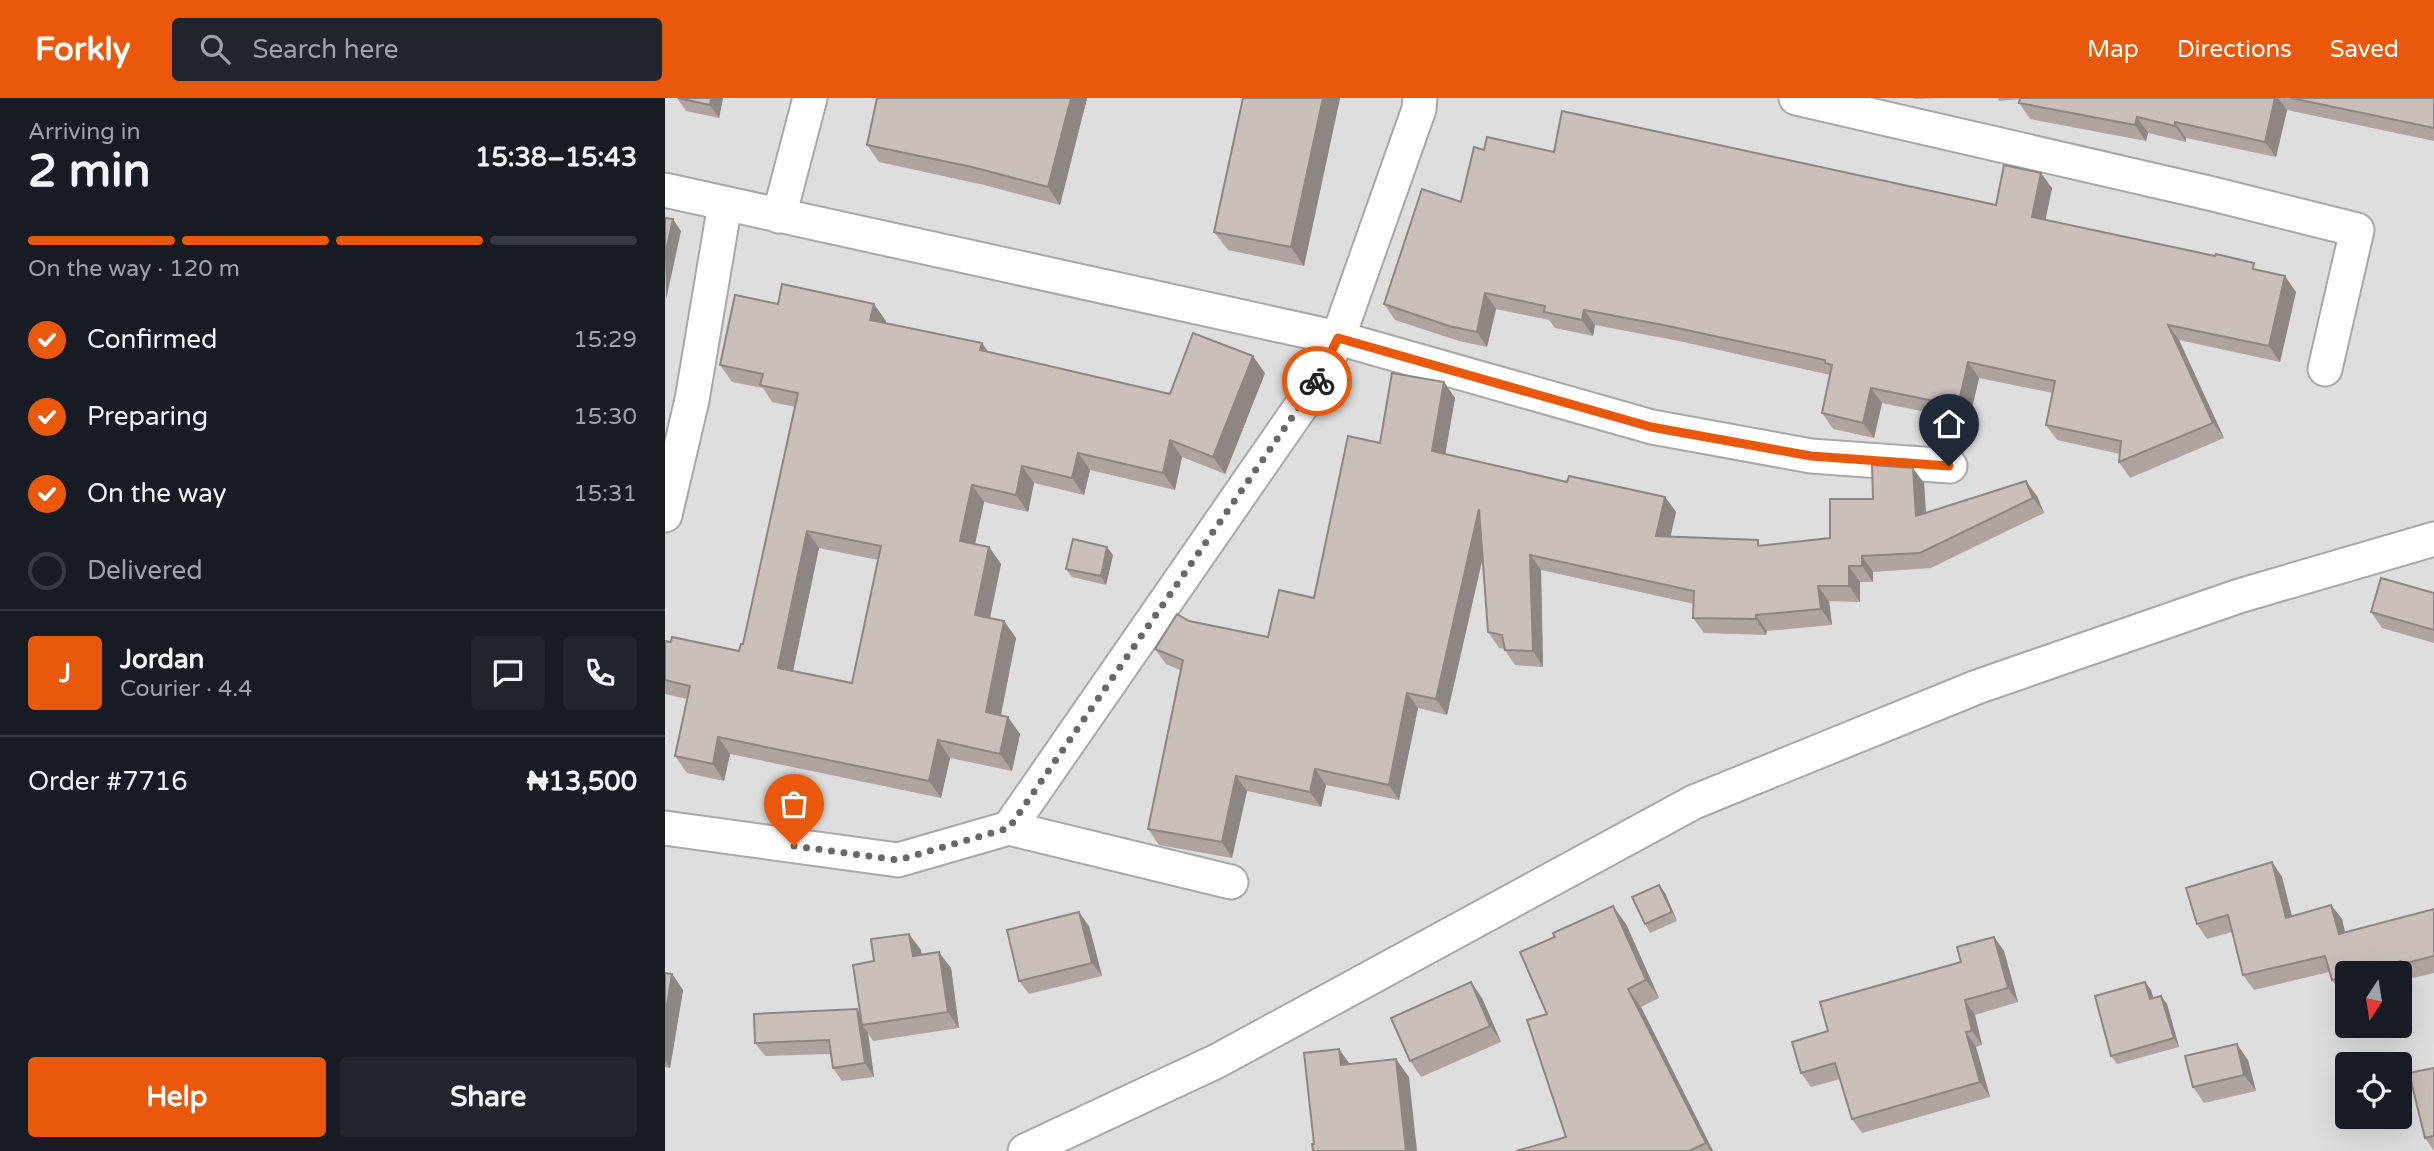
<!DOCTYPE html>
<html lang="en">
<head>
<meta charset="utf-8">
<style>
  body { margin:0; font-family:"Varela Round",sans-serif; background:#20242c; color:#f1f3f6; height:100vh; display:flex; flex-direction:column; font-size:26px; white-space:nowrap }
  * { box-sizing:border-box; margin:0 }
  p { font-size:23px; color:#9ea1a6 }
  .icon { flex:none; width:38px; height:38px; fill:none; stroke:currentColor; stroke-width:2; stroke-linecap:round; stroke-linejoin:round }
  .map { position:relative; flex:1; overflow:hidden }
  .panel { display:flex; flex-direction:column; background:#171b24; width:665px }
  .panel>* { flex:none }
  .needle { width:46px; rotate:192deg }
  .controls { position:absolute; left:1670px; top:863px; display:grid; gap:14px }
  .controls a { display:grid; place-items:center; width:77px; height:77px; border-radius:7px; background:#171b24; box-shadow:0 7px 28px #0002; font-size:35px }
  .pin { position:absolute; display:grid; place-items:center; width:60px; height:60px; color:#fff; margin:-72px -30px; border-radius:50% 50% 50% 0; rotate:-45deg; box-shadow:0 0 7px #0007 }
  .pin .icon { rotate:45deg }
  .courier { position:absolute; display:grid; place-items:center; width:70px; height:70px; margin:-35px; border:5px solid #ea580c; border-radius:50%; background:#fff; color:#222; box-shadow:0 2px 9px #0007 }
  .headline em { font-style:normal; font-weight:700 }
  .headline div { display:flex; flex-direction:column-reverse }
  .headline { display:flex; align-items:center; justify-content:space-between; height:119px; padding:0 28px }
  h1 { font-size:46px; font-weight:700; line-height:52px }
  .bar { display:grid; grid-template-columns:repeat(4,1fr); gap:10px 7px; align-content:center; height:84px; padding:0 28px }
  .bar i { height:9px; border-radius:5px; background:#363941 }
  .bar .current { background:#ea580c }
  .bar p { grid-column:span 4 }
  .line { display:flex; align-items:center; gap:18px; padding:0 28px; border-top:2px solid #363941 }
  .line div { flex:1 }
  .round { display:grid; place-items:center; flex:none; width:74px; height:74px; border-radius:7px; background:#20242c }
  ol { padding:0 28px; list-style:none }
  li { display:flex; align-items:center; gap:21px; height:77px }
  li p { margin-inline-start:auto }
  li .icon { padding:7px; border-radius:50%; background:#ea580c; color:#fff; stroke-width:4 }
  li:last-child { color:#9ea1a6 }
  li i { width:38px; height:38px; border:4px solid #363941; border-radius:50% }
  .action { display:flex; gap:14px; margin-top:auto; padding:14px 28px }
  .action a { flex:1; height:80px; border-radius:7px; background:#ea580c; color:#fff; font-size:28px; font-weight:700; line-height:80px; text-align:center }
  .action a+a { background:#20242c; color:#f1f3f6 }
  header { display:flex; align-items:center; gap:42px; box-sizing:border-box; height:98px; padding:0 35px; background:#ea580c; color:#fff }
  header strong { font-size:33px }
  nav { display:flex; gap:38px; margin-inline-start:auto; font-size:24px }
  .search { width:490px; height:63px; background:#20242c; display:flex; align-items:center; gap:18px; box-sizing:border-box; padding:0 24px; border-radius:7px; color:#9ea1a6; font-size:26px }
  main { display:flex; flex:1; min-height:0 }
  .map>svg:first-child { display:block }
  .residential { fill:#dfdede; fill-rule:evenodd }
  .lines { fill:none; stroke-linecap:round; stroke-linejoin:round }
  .street-casing { stroke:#a8a8a8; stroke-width:37 }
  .street { stroke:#fff; stroke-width:33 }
  .wall { fill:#afa4a0; fill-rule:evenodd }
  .shaded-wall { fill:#8e8682 }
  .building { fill:#cbbfba; stroke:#8e8682; stroke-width:2; fill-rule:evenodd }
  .done { stroke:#6a6866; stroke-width:7; stroke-dasharray:0 12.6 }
  .route { stroke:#ea580c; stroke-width:9 }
</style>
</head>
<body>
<header>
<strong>Forkly</strong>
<div class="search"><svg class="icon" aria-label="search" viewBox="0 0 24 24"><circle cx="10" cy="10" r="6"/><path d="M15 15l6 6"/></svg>Search here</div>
<nav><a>Map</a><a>Directions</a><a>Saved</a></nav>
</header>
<main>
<section class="panel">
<div class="headline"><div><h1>2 min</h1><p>Arriving in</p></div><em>15:38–15:43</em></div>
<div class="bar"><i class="current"></i><i class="current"></i><i class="current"></i><i></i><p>On the way · 120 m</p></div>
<ol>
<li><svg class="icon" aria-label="check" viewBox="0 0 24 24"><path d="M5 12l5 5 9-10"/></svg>Confirmed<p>15:29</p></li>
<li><svg class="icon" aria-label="check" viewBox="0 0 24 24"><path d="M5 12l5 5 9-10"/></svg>Preparing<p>15:30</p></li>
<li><svg class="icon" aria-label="check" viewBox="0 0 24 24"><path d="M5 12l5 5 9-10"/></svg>On the way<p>15:31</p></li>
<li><i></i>Delivered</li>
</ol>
<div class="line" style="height:126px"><b class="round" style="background:#ea580c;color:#fff">J</b><div><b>Jordan</b><p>Courier · 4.4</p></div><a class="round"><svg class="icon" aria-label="chat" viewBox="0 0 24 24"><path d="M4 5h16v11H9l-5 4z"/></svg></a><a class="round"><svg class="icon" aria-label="phone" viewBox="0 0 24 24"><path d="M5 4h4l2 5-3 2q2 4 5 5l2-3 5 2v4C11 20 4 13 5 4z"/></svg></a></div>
<div class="line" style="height:91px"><div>Order #7716</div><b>₦13,500</b></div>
<div class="action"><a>Help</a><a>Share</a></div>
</section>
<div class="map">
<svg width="1769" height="1053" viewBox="0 0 1769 1053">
  <rect width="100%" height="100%" fill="#f2ede7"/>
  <path class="residential" d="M 0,0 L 1769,0 L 1769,1053 L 0,1053 ZM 1682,875 L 1734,875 L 1734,928 L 1682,928 ZM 1682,966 L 1734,966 L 1734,1018 L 1682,1018 Z"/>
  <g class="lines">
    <g class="street-casing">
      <g id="street">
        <path d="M 1131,0 L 1548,96 L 1692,132 L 1660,271"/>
        <path d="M 0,92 L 673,240 L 987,329 L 1146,358 L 1285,368"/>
        <path d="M 114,118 L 145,0"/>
        <path d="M 0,417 L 27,302 L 60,106"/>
        <path d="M 0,730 L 233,762 L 344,730 L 650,288 L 673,240 L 754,11 L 755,0"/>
        <path d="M 344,730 L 566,784"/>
        <path d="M 360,1053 L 552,963 L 1029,704 L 1312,589 L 1574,498 L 1769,441"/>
      </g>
    </g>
    <use href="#street" class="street"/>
  </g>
  <g class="wall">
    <path d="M 12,0 L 58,0 L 54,20 L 21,13 Z"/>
    <path d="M 422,0 L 395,107 L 319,87 L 214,64 L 202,47 Z"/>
    <path d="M 578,0 L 675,0 L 639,168 L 563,152 L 549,134 Z"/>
    <path d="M 1247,0 L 1276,0 L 1251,1 Z"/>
    <path d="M 1333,0 L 1769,0 L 1769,43 L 1622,12 L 1611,59 L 1521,40 L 1521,44 L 1483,35 L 1481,43 L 1365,21 L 1354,5 L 1355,1 L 1334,3 Z"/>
    <path d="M 819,52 L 889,54 L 1331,107 L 1387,90 L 1380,122 L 1595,173 L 1631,194 L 1615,264 L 1514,242 L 1559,340 L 1465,380 L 1454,364 L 1455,356 L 1392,342 L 1381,327 L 1388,295 L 1314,280 L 1304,323 L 1217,305 L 1209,340 L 1168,331 L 1157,315 L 1165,277 L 1014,243 L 930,227 L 928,238 L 890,230 L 884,222 L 831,211 L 822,249 L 794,243 L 730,222 L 719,206 L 796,104 Z"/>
    <path d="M 113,206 L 221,223 L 220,225 L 323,254 L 505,296 L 600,275 L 560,376 L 517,359 L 510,392 L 425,372 L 419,397 L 369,385 L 363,414 L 319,404 L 310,446 L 324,449 L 336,466 L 325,520 L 339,523 L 351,540 L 336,617 L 355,636 L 347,673 L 285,660 L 276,700 L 65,656 L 59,683 L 22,675 L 10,658 L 22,601 L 0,596 L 0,543 L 74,553 L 78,546 L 130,309 L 107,304 L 98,290 L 67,284 L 55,267 ZM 154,450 L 213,462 L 187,585 L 128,573 Z"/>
    <path d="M 779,284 L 790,300 L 780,356 L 902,384 L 1000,399 L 1011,414 L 1005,439 L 1097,448 L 1165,440 L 1208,401 L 1259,385 L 1261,415 L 1372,398 L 1379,415 L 1266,470 L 1208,474 L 1208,484 L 1195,484 L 1195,504 L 1164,503 L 1167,527 L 1102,533 L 1101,537 L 1039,535 L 1028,520 L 1029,506 L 876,472 L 878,569 L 850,567 L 839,551 L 834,550 L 823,534 L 818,459 L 782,617 L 753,610 L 734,702 L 661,687 L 656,709 L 582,693 L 567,760 L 494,747 L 483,731 L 515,572 L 501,566 L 490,551 L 524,523 L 603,539 L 649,500 L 715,345 Z"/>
    <path d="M 448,457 L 441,487 L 407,479 L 401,471 Z"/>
    <path d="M 1769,495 L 1769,545 L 1717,530 L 1706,514 Z"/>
    <path d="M 1607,764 L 1617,779 L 1627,818 L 1666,807 L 1677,821 L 1680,834 L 1769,811 L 1769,875 L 1748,880 L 1746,878 L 1734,881 L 1734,875 L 1682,875 L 1682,895 L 1677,897 L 1667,882 L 1664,874 L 1589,892 L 1578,877 L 1567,834 L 1542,841 L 1532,826 Z"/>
    <path d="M 1000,795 L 1012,823 L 985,835 L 980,826 Z"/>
    <path d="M 961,826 L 994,900 L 976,909 L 1048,1053 L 851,1053 L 901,1039 L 882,916 Z"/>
    <path d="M 424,828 L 437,878 L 364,896 L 354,883 Z"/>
    <path d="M 1329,839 L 1339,853 L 1353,904 L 1310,917 L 1317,947 L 1311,949 L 1325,999 L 1197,1035 L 1187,1021 L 1175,981 L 1146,989 L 1136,975 L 1163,933 L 1296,864 Z"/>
    <path d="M 256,852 L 256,857 L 286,870 L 294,930 L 208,943 L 203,935 L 209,979 L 177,983 L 168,970 L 166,956 L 100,958 L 90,945 L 195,916 L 209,863 Z"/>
    <path d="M 0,875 L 7,876 L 18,892 L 5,970 L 0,969 Z"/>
    <path d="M 1480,884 L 1486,892 L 1488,900 L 1496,898 L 1502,906 L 1514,949 L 1452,966 L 1446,958 Z"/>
    <path d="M 817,900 L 836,944 L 756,979 L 745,963 Z"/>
    <path d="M 1583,962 L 1591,993 L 1539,1005 L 1528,989 Z"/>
    <path d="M 1769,970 L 1769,1053 L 1760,1040 Z"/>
  </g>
  <g class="shaded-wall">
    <path d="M 46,0 L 58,0 L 54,20 L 45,7 Z"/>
    <path d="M 406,0 L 422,0 L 395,107 L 383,89 Z"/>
    <path d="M 658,0 L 675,0 L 639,168 L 626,149 Z"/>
    <path d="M 1610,0 L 1613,0 L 1622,12 L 1611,59 L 1600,44 Z"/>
    <path d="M 1472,19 L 1483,35 L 1481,43 L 1470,27 Z"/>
    <path d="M 1510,24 L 1521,40 L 1521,44 L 1510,28 Z"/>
    <path d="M 1376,75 L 1387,90 L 1378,134 L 1367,119 Z"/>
    <path d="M 8,121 L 16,133 L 1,202 L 0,158 Z"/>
    <path d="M 1620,178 L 1631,194 L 1615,264 L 1604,248 Z"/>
    <path d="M 820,195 L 831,211 L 822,249 L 812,234 Z"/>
    <path d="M 209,206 L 221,223 L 217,239 L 205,222 Z"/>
    <path d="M 919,212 L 930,227 L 928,238 L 917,222 Z"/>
    <path d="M 1503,227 L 1514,242 L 1559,340 L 1548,325 Z"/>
    <path d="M 317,245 L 329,262 L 315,252 Z"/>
    <path d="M 588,258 L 600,275 L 560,376 L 548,359 Z"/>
    <path d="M 1303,264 L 1314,280 L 1304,323 L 1293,308 Z"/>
    <path d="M 779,284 L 790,300 L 778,369 L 767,353 Z"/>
    <path d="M 1206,290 L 1217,305 L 1209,340 L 1198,325 Z"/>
    <path d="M 505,342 L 517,359 L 510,392 L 498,375 Z"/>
    <path d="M 413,355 L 425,372 L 419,397 L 407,380 Z"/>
    <path d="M 357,368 L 369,385 L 363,414 L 351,397 Z"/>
    <path d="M 1248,370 L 1259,385 L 1262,434 L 1251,418 Z"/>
    <path d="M 1361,383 L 1372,398 L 1379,415 L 1368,400 Z"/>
    <path d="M 307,387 L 319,404 L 307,460 L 295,443 Z"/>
    <path d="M 1000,399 L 1011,414 L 1002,454 L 991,438 Z"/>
    <path d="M 814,411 L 825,427 L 782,617 L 771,601 Z"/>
    <path d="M 142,433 L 154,450 L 125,587 L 113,570 Z"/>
    <path d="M 324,449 L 336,466 L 322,534 L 310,517 Z"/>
    <path d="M 442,449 L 448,457 L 441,487 L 436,478 Z"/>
    <path d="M 865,457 L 876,472 L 878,569 L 868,553 Z"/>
    <path d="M 1197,458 L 1208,474 L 1208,484 L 1197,468 Z"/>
    <path d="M 1184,468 L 1195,484 L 1195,504 L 1184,488 Z"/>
    <path d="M 1153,488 L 1164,503 L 1167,527 L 1156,511 Z"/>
    <path d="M 1091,517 L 1102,533 L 1101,537 L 1091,521 Z"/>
    <path d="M 339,523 L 351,540 L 333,631 L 321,614 Z"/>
    <path d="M 742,595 L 753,610 L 734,702 L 724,687 Z"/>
    <path d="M 343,619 L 355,636 L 347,673 L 335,656 Z"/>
    <path d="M 53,639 L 65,656 L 59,683 L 48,666 Z"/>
    <path d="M 273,642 L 285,660 L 276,700 L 264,683 Z"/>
    <path d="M 650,671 L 661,687 L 656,709 L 645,694 Z"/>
    <path d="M 571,678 L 582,693 L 567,760 L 557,744 Z"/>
    <path d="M 1607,764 L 1617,779 L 1631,835 L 1621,820 Z"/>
    <path d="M 994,787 L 1000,795 L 1012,823 L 1007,814 Z"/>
    <path d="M 1666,807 L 1677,821 L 1684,851 L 1674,836 Z"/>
    <path d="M 948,808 L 961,826 L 994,900 L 981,882 Z"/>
    <path d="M 414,814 L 424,828 L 437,878 L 427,865 Z"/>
    <path d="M 244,836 L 256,852 L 259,874 L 248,858 Z"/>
    <path d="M 1329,839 L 1339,853 L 1353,904 L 1343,890 Z"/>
    <path d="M 274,854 L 286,870 L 294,930 L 283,914 Z"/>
    <path d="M 7,876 L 18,892 L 5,970 L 0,963 L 0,919 Z"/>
    <path d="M 806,884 L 817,900 L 836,944 L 825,928 Z"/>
    <path d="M 1480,884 L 1486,892 L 1491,909 L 1485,901 Z"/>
    <path d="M 963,891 L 976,909 L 1048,1053 L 1046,1053 L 1041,1045 Z"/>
    <path d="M 1496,898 L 1502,906 L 1514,949 L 1509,940 Z"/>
    <path d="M 1300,902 L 1310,917 L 1317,947 L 1307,933 Z"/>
    <path d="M 192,911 L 202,925 L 197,927 L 203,935 L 209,979 L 200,965 Z"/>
    <path d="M 1301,934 L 1311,949 L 1325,999 L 1315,984 Z"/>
    <path d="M 1572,946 L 1583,962 L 1591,993 L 1579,977 Z"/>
    <path d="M 674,951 L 687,969 L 676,967 Z"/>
    <path d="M 731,961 L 744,979 L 752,1053 L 741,1053 Z"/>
  </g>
  <g class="building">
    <path d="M 13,0 L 46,0 L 45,7 Z"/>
    <path d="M 212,0 L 406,0 L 383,89 L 307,69 L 202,47 Z"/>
    <path d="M 578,0 L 658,0 L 626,149 L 549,134 Z"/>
    <path d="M 1355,0 L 1610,0 L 1600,44 L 1510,24 L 1510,28 L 1472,19 L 1470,27 L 1354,5 Z"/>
    <path d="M 1626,0 L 1769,0 L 1769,30 Z"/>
    <path d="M 897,13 L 1331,107 L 1339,67 L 1376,75 L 1367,119 L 1550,158 L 1551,156 L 1589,165 L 1588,171 L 1620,178 L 1604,248 L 1503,227 L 1548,325 L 1454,364 L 1456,343 L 1381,327 L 1390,283 L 1303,264 L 1293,308 L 1206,290 L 1198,325 L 1157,315 L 1167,267 L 1160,265 L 1160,262 L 1003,228 L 919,212 L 917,222 L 879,214 L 880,208 L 820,195 L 812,234 L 784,228 L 719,206 L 757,91 L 796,104 L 809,49 L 819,52 L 822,39 L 889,54 Z"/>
    <path d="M 0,120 L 8,121 L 0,158 Z"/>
    <path d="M 117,186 L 209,206 L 205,222 L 317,245 L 315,252 L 505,296 L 528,235 L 588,258 L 548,359 L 505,342 L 498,375 L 413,355 L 407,380 L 357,368 L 351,397 L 307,387 L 295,443 L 324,449 L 310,517 L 339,523 L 321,614 L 343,619 L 335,656 L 273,642 L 264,683 L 53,639 L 48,666 L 10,658 L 25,588 L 0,582 L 0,543 L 6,544 L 7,539 L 74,553 L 76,546 L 78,546 L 133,295 L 95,287 L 98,276 L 55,267 L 70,197 L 113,206 ZM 142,433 L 216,448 L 187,585 L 113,570 Z"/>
    <path d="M 727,275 L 779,284 L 767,353 L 902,384 L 904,378 L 1000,399 L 991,438 L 1093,442 L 1093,448 L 1165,440 L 1165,401 L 1208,401 L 1207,367 L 1248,370 L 1251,418 L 1361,383 L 1368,400 L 1255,455 L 1197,458 L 1197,468 L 1184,468 L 1184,488 L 1153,488 L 1156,511 L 1091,517 L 1091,521 L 1028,520 L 1029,493 L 865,457 L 868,553 L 840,552 L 837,537 L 823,534 L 814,411 L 771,601 L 742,595 L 724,687 L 650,671 L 645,694 L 571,678 L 557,744 L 483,731 L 518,562 L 490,551 L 512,516 L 524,523 L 603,539 L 614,492 L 649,500 L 683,338 L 715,345 Z"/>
    <path d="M 408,441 L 442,449 L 436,478 L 401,471 Z"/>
    <path d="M 1716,480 L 1769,495 L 1769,532 L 1706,514 Z"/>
    <path d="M 1607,764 L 1621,820 L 1666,807 L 1674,836 L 1769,811 L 1769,858 L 1737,866 L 1736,863 L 1692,875 L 1682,875 L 1682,878 L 1667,882 L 1660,858 L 1578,877 L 1563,817 L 1532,826 L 1521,790 Z"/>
    <path d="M 994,787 L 1007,814 L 980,826 L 967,799 Z"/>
    <path d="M 948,808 L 981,882 L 963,891 L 1041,1045 L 1024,1053 L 851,1053 L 901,1039 L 862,922 L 882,916 L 855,854 L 890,839 L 888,835 Z"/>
    <path d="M 414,814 L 427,865 L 354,883 L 342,832 Z"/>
    <path d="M 244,836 L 248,858 L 274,854 L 283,914 L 197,927 L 188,867 L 209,863 L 206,841 Z"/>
    <path d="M 1329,839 L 1343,890 L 1300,902 L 1307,933 L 1301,934 L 1315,984 L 1187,1021 L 1170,965 L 1136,975 L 1127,944 L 1163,933 L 1155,904 L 1296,864 L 1292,849 Z"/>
    <path d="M 0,875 L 7,876 L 0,919 Z"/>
    <path d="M 806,884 L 825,928 L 745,963 L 726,920 Z"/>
    <path d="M 1480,884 L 1485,901 L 1496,898 L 1509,940 L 1446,958 L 1430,898 Z"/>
    <path d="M 192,911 L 200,965 L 168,970 L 164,942 L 90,945 L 89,916 Z"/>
    <path d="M 1572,946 L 1579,977 L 1528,989 L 1520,958 Z"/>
    <path d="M 674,951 L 676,967 L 731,961 L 741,1053 L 648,1053 L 647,1046 L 649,1046 L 639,955 Z"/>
    <path d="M 1769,970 L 1769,1038 L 1760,1040 L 1744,975 Z"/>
  </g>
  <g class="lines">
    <path class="done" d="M 129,748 L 233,762 L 344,730 L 652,283"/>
    <path class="route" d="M 652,283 L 673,240 L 986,329 L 1146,358 L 1284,368"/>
  </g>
</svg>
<div class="controls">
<a><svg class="needle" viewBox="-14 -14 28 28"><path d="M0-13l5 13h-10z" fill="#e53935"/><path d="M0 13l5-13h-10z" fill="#9ea1a6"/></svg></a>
<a><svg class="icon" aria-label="locate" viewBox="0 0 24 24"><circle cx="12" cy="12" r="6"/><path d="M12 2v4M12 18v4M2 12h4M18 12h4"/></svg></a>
</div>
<div class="pin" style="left:129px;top:748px;background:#ea580c"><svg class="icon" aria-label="bag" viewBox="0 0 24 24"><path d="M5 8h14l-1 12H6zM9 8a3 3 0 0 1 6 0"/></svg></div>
<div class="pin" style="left:1284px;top:368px;background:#1f2937"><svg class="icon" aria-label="home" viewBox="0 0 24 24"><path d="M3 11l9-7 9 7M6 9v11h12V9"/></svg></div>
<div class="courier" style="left:652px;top:283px"><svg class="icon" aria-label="bike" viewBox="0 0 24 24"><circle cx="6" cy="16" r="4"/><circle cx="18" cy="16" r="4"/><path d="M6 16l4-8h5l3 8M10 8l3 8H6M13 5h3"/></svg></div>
</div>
</main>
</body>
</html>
